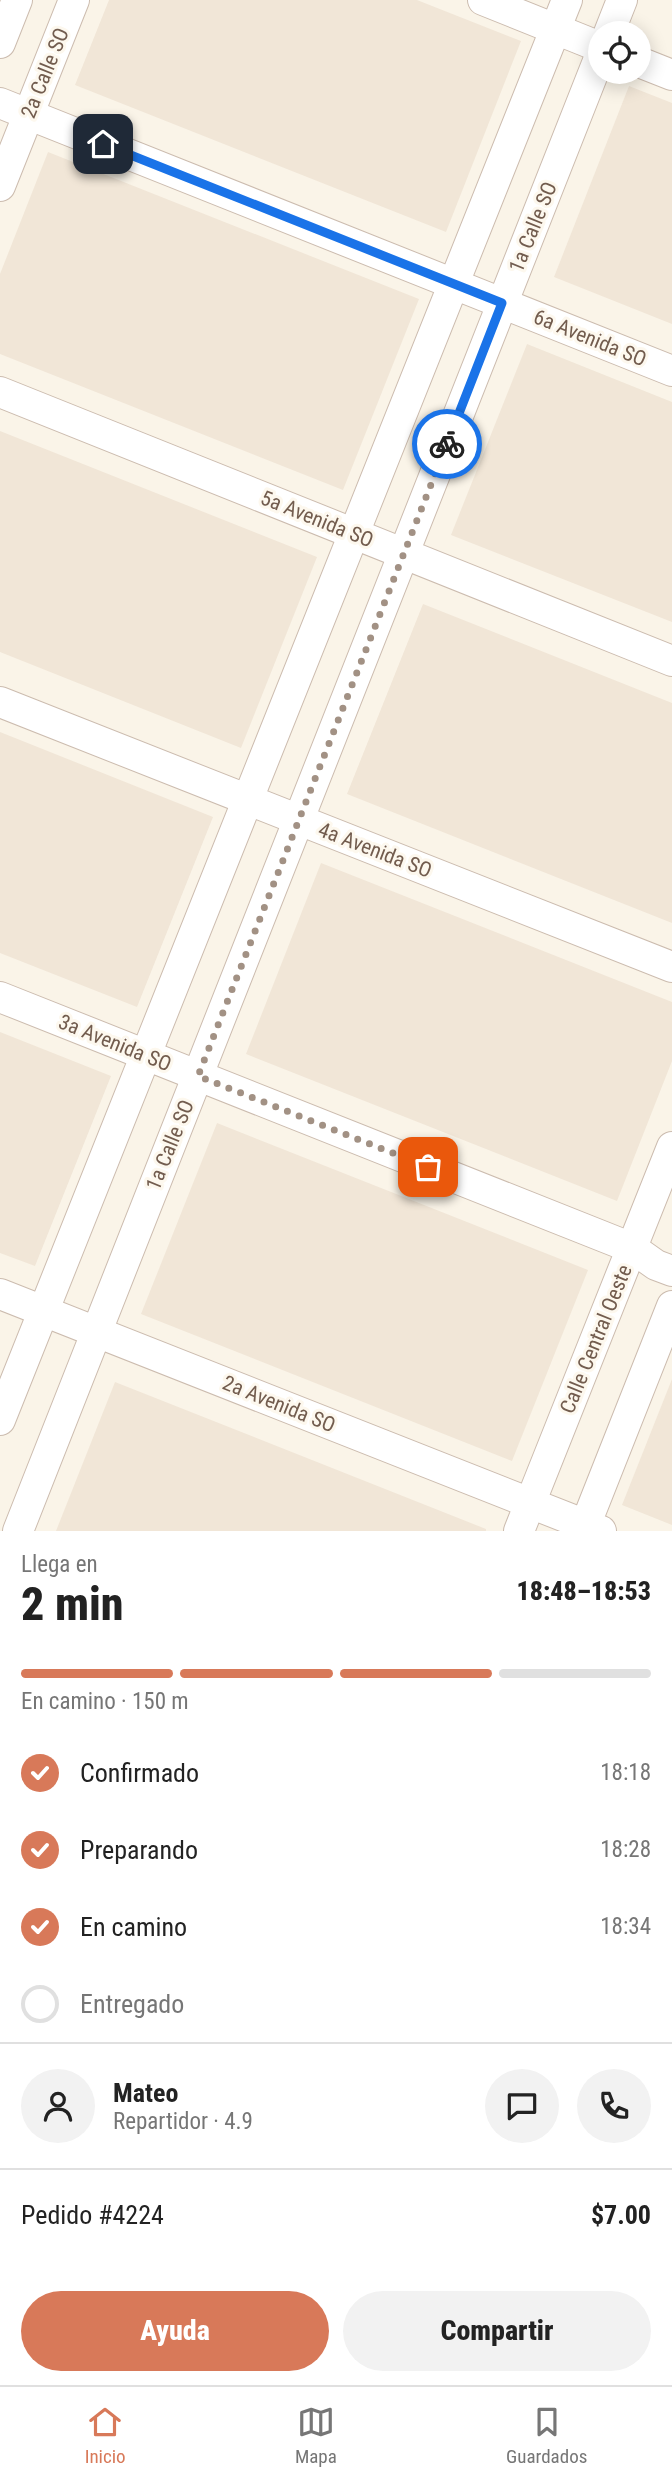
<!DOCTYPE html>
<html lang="es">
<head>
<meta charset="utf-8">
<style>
  body { margin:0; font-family:"Roboto Condensed",sans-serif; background:#f2f2f2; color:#222; height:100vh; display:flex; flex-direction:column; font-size:26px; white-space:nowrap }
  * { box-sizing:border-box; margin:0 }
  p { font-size:23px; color:#767676 }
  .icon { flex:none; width:38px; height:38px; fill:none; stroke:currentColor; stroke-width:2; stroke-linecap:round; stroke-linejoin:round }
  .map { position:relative; height:1531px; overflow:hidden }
  .sheet { display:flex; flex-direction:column; background:#fff; flex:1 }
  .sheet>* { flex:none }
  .controls { position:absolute; left:588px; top:21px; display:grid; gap:14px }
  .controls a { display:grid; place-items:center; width:63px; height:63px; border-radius:50%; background:#fff; box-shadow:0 4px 18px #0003; font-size:35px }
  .pin { position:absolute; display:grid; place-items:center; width:60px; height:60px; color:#fff; margin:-30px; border-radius:14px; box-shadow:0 4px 10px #0006 }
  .courier { position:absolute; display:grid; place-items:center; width:70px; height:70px; margin:-35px; border:5px solid #1a73e8; border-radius:50%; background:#fff; color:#222; box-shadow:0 2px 9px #0007 }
  .head em { font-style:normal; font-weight:800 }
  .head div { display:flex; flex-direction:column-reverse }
  .head { display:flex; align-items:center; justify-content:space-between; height:119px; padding:0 21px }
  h1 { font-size:46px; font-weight:800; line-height:52px }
  .bar { display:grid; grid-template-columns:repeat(4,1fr); gap:10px 7px; align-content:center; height:84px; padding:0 21px }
  .bar i { height:9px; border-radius:5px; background:#e0e0e0 }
  .bar .selected { background:#d87959 }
  .bar p { grid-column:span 4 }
  .line { display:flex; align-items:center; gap:18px; padding:0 21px; border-top:2px solid #e0e0e0 }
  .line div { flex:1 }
  .round { display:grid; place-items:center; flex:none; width:74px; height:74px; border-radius:37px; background:#f2f2f2 }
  ol { padding:0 21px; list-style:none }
  li { display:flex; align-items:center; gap:21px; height:77px }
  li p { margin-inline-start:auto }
  li .icon { padding:7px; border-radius:50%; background:#d87959; color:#fff; stroke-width:4 }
  li:last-child { color:#767676 }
  li i { width:38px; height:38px; border:4px solid #e0e0e0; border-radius:50% }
  .primary-button { display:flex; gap:14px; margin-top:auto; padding:14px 21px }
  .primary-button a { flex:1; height:80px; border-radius:42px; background:#d87959; color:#fff; font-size:28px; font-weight:800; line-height:80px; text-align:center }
  .primary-button a+a { background:#f2f2f2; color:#222 }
  .tab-bar { display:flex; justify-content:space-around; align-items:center; height:98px; border-top:2px solid #e0e0e0; background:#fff; font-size:19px; color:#767676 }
  .tab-bar a { display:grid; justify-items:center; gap:4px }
  .tab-bar .selected { color:#d87959 }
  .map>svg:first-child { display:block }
  .residential { fill:#f1e6d7 }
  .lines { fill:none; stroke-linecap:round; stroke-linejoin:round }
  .minor-casing { stroke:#ccbcaf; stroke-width:32 }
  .minor { stroke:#fff; stroke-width:30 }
  .done { stroke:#a29184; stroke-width:7; stroke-dasharray:0 12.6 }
  .route { stroke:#1a73e8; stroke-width:9 }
  .labels { text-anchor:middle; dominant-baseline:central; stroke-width:6; stroke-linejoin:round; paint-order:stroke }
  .street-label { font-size:21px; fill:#725c4e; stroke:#fdf8ee }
</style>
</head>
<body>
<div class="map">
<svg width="672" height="1531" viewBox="0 0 672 1531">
  <rect width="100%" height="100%" fill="#faf4e8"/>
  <g class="residential">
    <path d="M 109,0 L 417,0 L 521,41 L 446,232 L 75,85 Z"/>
    <path d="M 629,86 L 672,103 L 672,324 L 554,277 Z"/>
    <path d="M 48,152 L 419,299 L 343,490 L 0,354 L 0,274 Z"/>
    <path d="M 527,344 L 672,402 L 672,622 L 451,535 Z"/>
    <path d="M 0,431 L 317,557 L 241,748 L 0,652 Z"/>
    <path d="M 423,604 L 672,703 L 672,923 L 347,794 Z"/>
    <path d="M 0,732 L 213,817 L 137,1007 L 0,953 Z"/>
    <path d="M 321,863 L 672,1002 L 672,1061 L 617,1201 L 246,1054 Z"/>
    <path d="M 0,1032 L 111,1076 L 35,1266 L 0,1253 Z"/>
    <path d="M 217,1123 L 588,1270 L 512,1461 L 141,1314 Z"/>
    <path d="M 672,1379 L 672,1525 L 622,1505 Z"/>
    <path d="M 115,1382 L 486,1529 L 486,1531 L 56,1531 Z"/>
  </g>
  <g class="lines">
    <g class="minor-casing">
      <g id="minor">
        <path d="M 483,0 L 600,47"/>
        <path d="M 609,33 L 622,0"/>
        <path d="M 0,43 L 17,0"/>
        <path d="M 639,62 L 672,75"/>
        <path d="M 0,103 L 672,371"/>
        <path d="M 0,186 L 74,0"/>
        <path d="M 0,392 L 672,661"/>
        <path d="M 0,702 L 672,967"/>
        <path d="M 0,997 L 632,1248 L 656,1265 L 672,1271"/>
        <path d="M 0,1294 L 601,1531"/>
        <path d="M 0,1420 L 567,0"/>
        <path d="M 18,1531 L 600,56"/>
        <path d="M 519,1531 L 672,1147"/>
        <path d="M 583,1531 L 672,1306"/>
      </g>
    </g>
    <use href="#minor" class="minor"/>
  </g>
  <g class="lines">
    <path class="done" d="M 428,1167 L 198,1076 L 447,444"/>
    <path class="route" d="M 103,144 L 502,303 L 447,444"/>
  </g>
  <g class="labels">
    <g class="street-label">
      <text transform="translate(45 73) rotate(-68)">2a Calle SO</text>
      <text transform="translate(533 227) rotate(-68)">1a Calle SO</text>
      <text transform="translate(590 338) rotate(22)">6a Avenida SO</text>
      <text transform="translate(317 519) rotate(22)">5a Avenida SO</text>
      <text transform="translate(375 850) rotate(21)">4a Avenida SO</text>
      <text transform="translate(115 1043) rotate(22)">3a Avenida SO</text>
      <text transform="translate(170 1145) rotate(-68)">1a Calle SO</text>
      <text transform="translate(596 1339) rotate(-68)">Calle Central Oeste</text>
      <text transform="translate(279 1404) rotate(22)">2a Avenida SO</text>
    </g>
  </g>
</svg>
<div class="controls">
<a><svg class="icon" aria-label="locate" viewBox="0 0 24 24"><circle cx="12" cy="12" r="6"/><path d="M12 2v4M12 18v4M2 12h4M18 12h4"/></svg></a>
</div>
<div class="pin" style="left:428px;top:1167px;background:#ea580c"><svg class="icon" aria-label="bag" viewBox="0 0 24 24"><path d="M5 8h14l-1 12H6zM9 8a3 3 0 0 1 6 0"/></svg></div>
<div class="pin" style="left:103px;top:144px;background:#1f2937"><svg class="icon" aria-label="home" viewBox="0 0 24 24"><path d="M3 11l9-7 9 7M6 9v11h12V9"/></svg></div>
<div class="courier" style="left:447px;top:444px"><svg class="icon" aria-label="bike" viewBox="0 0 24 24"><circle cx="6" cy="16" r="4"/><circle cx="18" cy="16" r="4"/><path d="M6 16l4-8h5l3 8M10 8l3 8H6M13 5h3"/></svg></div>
</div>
<section class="sheet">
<div class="head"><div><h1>2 min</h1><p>Llega en</p></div><em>18:48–18:53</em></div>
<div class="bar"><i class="selected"></i><i class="selected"></i><i class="selected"></i><i></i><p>En camino · 150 m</p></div>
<ol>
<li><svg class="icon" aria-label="check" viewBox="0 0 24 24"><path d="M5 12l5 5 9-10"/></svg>Confirmado<p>18:18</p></li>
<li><svg class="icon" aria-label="check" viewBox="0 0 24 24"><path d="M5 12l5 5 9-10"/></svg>Preparando<p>18:28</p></li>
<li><svg class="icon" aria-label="check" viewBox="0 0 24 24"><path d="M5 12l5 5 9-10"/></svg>En camino<p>18:34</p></li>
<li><i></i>Entregado</li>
</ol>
<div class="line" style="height:126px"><a class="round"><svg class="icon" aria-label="person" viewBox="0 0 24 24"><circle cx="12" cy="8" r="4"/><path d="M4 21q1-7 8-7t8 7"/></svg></a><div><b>Mateo</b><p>Repartidor · 4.9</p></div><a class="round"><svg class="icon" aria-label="chat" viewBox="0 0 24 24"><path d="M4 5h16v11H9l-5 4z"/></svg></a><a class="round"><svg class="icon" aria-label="phone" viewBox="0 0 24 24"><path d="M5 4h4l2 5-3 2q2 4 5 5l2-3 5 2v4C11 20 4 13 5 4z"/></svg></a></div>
<div class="line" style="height:91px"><div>Pedido #4224</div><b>$7.00</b></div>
<div class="primary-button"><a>Ayuda</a><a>Compartir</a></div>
</section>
<nav class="tab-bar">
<a class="selected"><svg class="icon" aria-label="home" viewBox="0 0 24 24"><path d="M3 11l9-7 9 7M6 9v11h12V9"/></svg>Inicio</a>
<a><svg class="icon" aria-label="map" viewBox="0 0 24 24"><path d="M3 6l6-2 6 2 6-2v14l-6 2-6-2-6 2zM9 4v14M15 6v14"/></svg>Mapa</a>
<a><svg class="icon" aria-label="saved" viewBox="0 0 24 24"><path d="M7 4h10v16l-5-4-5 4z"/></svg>Guardados</a>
</nav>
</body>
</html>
